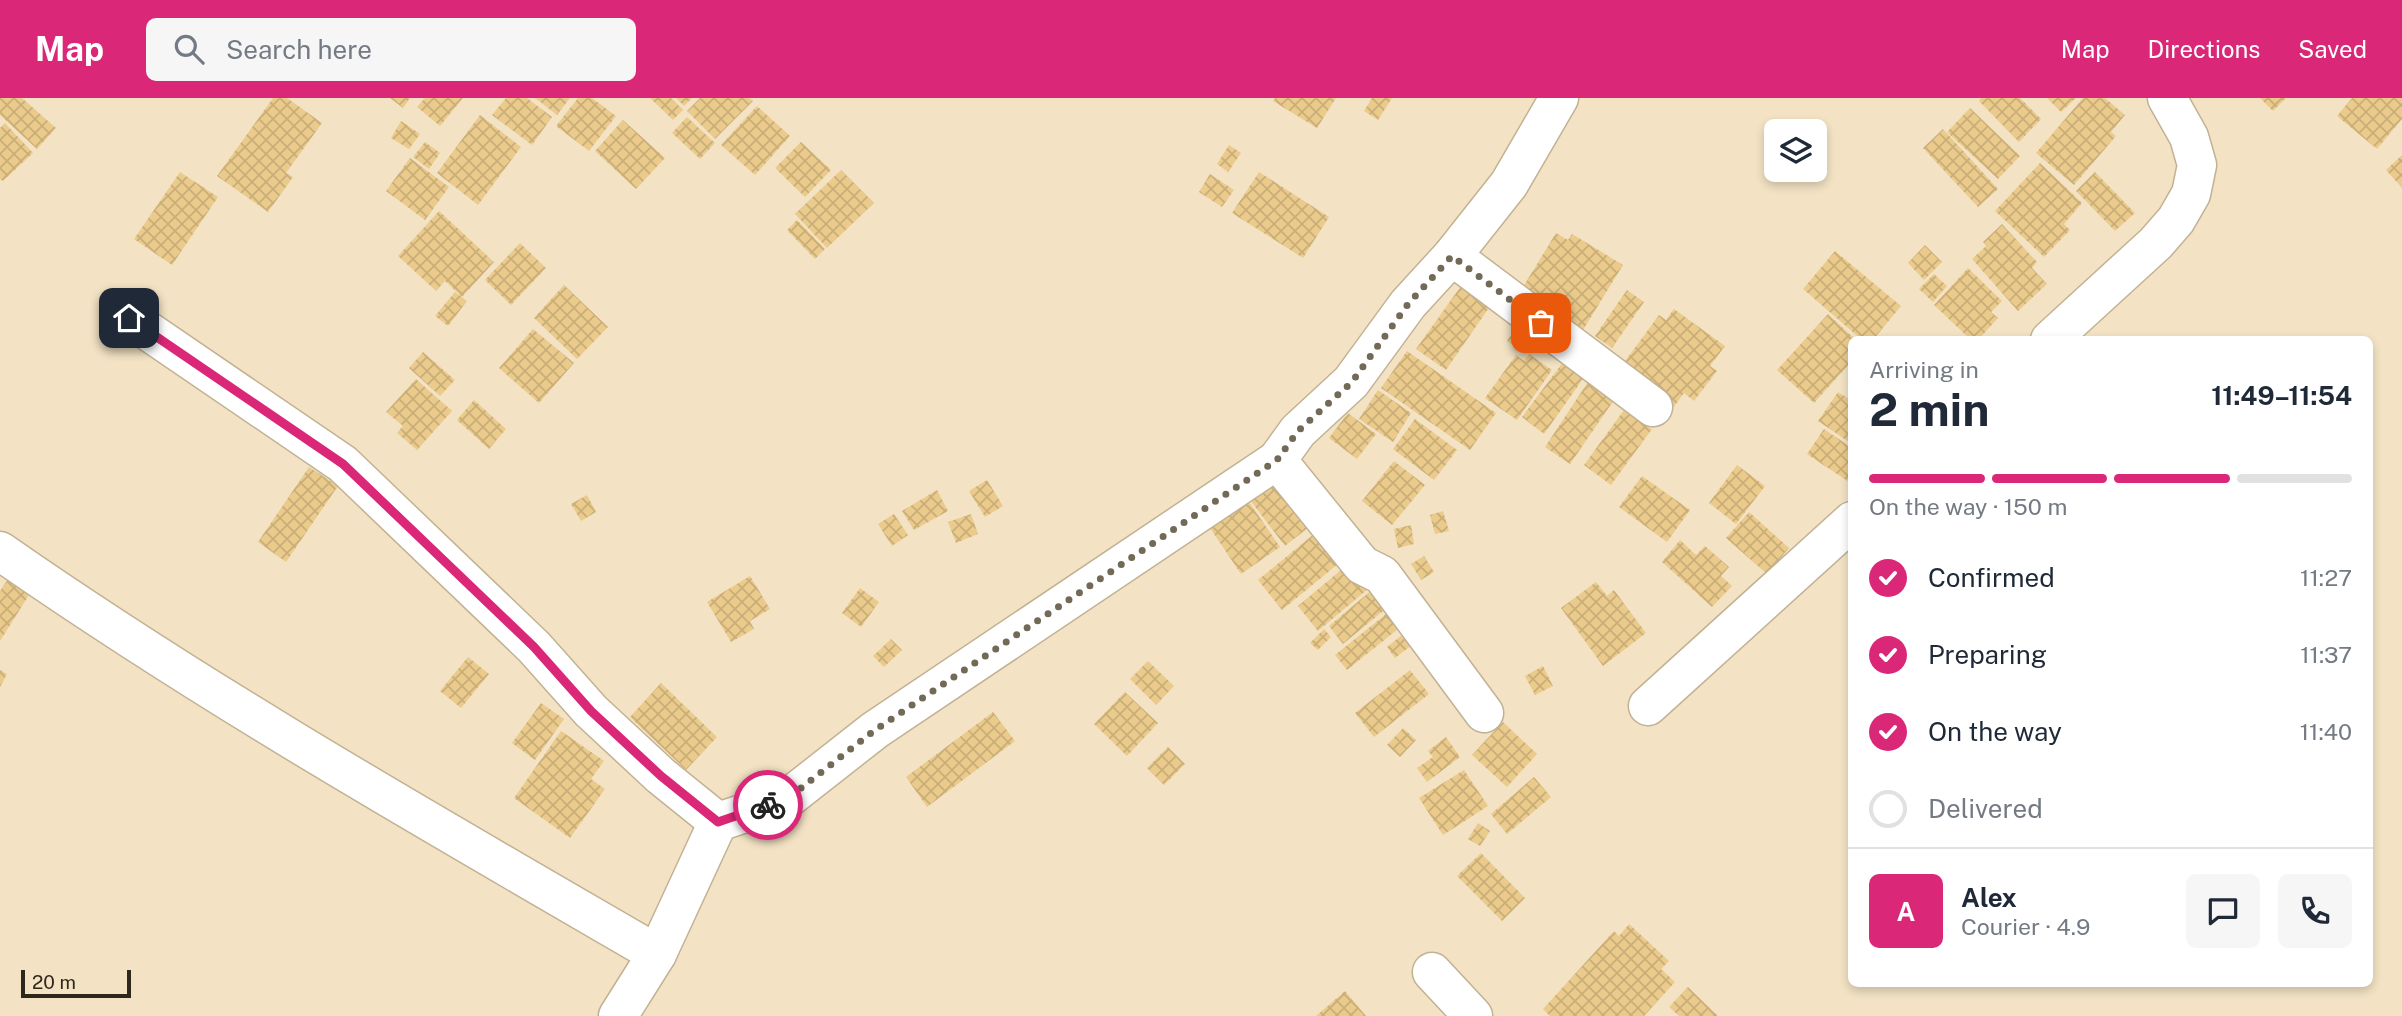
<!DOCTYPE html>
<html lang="en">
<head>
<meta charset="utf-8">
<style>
  body { margin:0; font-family:"Public Sans",sans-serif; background:#f6f6f7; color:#1f2937; height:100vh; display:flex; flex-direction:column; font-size:26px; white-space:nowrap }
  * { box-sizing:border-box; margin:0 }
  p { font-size:23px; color:#747a83 }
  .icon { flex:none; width:38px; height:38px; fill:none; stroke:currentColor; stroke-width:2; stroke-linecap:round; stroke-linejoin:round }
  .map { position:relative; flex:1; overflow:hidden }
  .details { position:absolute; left:1848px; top:238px; width:525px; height:651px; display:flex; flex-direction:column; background:#fff; border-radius:10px; box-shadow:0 4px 10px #0003 }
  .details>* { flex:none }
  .controls { position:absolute; left:1764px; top:21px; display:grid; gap:14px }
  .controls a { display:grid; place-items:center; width:63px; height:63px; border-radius:10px; background:#fff; box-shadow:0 4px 10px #0003; font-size:35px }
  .scale { position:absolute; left:21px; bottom:18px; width:110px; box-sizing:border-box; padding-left:7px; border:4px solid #2e281c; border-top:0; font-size:19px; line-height:24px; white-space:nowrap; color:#2e281c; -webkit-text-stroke:5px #f3e3c4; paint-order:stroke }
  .pin { position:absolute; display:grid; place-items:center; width:60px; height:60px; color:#fff; margin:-30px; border-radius:14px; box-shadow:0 4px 10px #0006 }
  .courier { position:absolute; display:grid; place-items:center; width:70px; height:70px; margin:-35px; border:5px solid #db2777; border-radius:50%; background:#fff; color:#222; box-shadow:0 2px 9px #0007 }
  .headline em { font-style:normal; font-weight:700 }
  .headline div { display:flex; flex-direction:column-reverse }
  .headline { display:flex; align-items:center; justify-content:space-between; height:119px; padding:0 21px }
  h1 { font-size:46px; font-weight:700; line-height:52px }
  .bar { display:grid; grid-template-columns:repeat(4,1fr); gap:10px 7px; align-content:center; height:84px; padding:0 21px }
  .bar i { height:9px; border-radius:5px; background:#e0e1e3 }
  .bar .current { background:#db2777 }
  .bar p { grid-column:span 4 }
  .line { display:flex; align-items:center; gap:18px; padding:0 21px; border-top:2px solid #e0e1e3 }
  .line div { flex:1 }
  .round { display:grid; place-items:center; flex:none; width:74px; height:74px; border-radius:10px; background:#f6f6f7 }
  ol { padding:0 21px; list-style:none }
  li { display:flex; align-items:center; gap:21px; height:77px }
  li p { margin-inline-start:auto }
  li .icon { padding:7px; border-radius:50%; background:#db2777; color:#fff; stroke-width:4 }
  li:last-child { color:#747a83 }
  li i { width:38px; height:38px; border:4px solid #e0e1e3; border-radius:50% }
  header { display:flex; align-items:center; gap:42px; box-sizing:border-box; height:98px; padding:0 35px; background:#db2777; color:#fff }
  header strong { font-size:33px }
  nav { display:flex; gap:38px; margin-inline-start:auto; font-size:24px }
  .search { width:490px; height:63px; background:#f6f6f7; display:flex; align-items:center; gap:18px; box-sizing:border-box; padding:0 24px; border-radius:10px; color:#747a83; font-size:26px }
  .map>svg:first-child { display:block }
  .building { fill:url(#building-cross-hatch) }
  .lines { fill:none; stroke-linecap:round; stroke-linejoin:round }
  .minor-casing { stroke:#c2b294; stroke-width:41 }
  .minor { stroke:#fff; stroke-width:38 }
  .done { stroke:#736957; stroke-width:7; stroke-dasharray:0 12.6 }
  .route { stroke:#db2777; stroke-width:9 }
</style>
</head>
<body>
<header>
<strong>Map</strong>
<div class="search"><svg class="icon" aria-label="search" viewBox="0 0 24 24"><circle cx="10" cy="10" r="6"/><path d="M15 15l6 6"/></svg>Search here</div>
<nav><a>Map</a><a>Directions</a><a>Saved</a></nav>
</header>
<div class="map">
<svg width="2402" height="918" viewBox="0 0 2402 918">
  <defs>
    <pattern id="building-cross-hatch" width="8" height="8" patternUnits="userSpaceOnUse" patternTransform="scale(1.75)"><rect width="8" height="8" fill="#ebcb8c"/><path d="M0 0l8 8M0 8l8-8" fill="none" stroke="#caae78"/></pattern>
  </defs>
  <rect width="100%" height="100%" fill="#f3e3c4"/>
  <g class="building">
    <path d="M 0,0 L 22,0 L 56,30 L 37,51 L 0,17 Z"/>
    <path d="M 273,0 L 287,0 L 322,25 L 286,75 L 293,79 L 268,114 L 217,78 Z"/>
    <path d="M 390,0 L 410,0 L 403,10 Z"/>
    <path d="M 425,0 L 463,0 L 440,28 L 417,9 Z"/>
    <path d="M 506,0 L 527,0 L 552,19 L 532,47 L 492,17 Z"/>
    <path d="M 535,0 L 570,0 L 557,17 Z"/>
    <path d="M 578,0 L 592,0 L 616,18 L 589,53 L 556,28 Z"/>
    <path d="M 650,0 L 671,0 L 683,12 L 673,22 Z"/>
    <path d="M 676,0 L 692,0 L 684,8 Z"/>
    <path d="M 700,0 L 749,0 L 753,3 L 715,41 L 687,13 Z"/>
    <path d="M 1275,0 L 1336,0 L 1317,30 L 1273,3 Z"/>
    <path d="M 1372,0 L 1392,0 L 1378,22 L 1364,13 Z"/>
    <path d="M 1981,0 L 2020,0 L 2041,21 L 2019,44 L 1979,3 Z"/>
    <path d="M 2047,0 L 2076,0 L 2061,14 Z"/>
    <path d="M 2083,0 L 2105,0 L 2125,17 L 2111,34 L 2116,38 L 2074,87 L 2036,55 Z"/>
    <path d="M 2260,0 L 2286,0 L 2273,13 Z"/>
    <path d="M 2352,0 L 2402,0 L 2402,21 L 2377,51 L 2337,18 Z"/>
    <path d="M 757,8 L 790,38 L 755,77 L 721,47 Z"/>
    <path d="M 1970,10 L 2020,58 L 1998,81 L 1947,34 Z"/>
    <path d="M 480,17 L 521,49 L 478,107 L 437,75 Z"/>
    <path d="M 687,19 L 715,45 L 700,61 L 672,35 Z"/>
    <path d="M 623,22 L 665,60 L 636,91 L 595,53 Z"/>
    <path d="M 401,23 L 420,36 L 409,51 L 391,40 Z"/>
    <path d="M 5,25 L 33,55 L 3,83 L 0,81 L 0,30 Z"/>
    <path d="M 1943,31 L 1998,91 L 1978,109 L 1923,50 Z"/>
    <path d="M 425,44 L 440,55 L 429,71 L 413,59 Z"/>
    <path d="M 801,44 L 831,72 L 805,99 L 775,70 Z"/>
    <path d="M 1229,47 L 1241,55 L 1228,74 L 1217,66 Z"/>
    <path d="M 2402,57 L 2402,90 L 2386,72 Z"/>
    <path d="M 410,60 L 449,89 L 425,122 L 386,93 Z"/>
    <path d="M 2040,65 L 2082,105 L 2064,126 L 2070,132 L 2044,159 L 1995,113 Z"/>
    <path d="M 841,72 L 874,105 L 827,150 L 795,116 Z"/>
    <path d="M 180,74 L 218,99 L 172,167 L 134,141 Z"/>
    <path d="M 1259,74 L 1329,119 L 1303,160 L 1232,115 Z"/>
    <path d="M 2095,74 L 2135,115 L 2115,133 L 2076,93 Z"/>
    <path d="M 1210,76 L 1234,92 L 1222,109 L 1199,94 Z"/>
    <path d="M 439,113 L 494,164 L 462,199 L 445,183 L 436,193 L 398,158 Z"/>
    <path d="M 797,122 L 825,151 L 815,161 L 787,132 Z"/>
    <path d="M 2002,126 L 2037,164 L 2032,170 L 2047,186 L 2018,213 L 1972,161 L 1986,148 L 1983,144 Z"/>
    <path d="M 1556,135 L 1568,142 L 1572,136 L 1623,167 L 1583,232 L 1520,194 Z"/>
    <path d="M 520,145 L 546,170 L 511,207 L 485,182 Z"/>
    <path d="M 1925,147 L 1942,164 L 1924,182 L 1908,165 Z"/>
    <path d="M 1835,153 L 1901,208 L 1873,242 L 1862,242 L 1803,191 Z"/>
    <path d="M 1968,170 L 2002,203 L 1991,214 L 1998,220 L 1978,242 L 1971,242 L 1934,207 Z"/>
    <path d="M 1934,176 L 1947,188 L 1933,204 L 1919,191 Z"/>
    <path d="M 1466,181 L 1495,201 L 1446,272 L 1416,251 Z"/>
    <path d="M 564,187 L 608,229 L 577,261 L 534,220 Z"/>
    <path d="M 1627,192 L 1644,204 L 1612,250 L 1595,238 Z"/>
    <path d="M 455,194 L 467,203 L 448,228 L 435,218 Z"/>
    <path d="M 1674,211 L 1725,248 L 1710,268 L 1717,273 L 1694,303 L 1684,295 L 1673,310 L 1620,270 L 1659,217 L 1666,222 Z"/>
    <path d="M 1828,216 L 1856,242 L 1852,242 L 1852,263 L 1814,305 L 1777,272 Z"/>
    <path d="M 1518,227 L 1535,239 L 1524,255 L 1507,243 Z"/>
    <path d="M 533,231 L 574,265 L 539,305 L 499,270 Z"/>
    <path d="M 1407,253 L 1496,315 L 1470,352 L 1381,290 Z"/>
    <path d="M 423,254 L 455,282 L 440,298 L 409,270 Z"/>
    <path d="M 1529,256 L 1552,272 L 1517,322 L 1485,300 L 1516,257 L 1524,263 Z"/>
    <path d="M 1569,256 L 1590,271 L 1544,336 L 1522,319 Z"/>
    <path d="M 416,281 L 452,313 L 417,352 L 397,335 L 403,328 L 386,314 Z"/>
    <path d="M 1588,284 L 1614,302 L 1570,366 L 1545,349 Z"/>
    <path d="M 1378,292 L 1411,315 L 1393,344 L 1359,321 Z"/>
    <path d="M 1838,294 L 1852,303 L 1852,346 L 1818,323 Z"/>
    <path d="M 474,302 L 506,331 L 489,351 L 457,322 Z"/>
    <path d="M 1624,312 L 1652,331 L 1611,387 L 1584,367 Z"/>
    <path d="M 1348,315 L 1376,336 L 1357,361 L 1329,340 Z"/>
    <path d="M 1415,321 L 1457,352 L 1434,382 L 1393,351 Z"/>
    <path d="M 1824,331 L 1852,350 L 1852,386 L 1807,356 Z"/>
    <path d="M 1394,363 L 1425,387 L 1392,427 L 1362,403 Z"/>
    <path d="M 1737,367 L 1765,388 L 1736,426 L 1709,405 Z"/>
    <path d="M 309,369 L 338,388 L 286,464 L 258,444 Z"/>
    <path d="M 1275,376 L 1309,429 L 1285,448 L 1247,398 Z"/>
    <path d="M 1642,378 L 1690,412 L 1667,444 L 1619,409 Z"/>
    <path d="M 987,382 L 1003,408 L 985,419 L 969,393 Z"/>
    <path d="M 937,392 L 948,413 L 914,432 L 902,413 Z"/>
    <path d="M 587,397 L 596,414 L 581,423 L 571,406 Z"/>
    <path d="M 1247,401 L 1280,449 L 1241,476 L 1208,427 Z"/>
    <path d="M 1443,413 L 1449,433 L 1435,436 L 1430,417 Z"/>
    <path d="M 1749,414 L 1789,450 L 1767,476 L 1726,440 Z"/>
    <path d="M 894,416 L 908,437 L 892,448 L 878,426 Z"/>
    <path d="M 971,416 L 978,436 L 956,445 L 948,424 Z"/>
    <path d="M 1411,427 L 1414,446 L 1398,450 L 1394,431 Z"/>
    <path d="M 1320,431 L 1344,461 L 1282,512 L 1258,482 Z"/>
    <path d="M 1680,442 L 1696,457 L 1705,448 L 1729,469 L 1721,478 L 1732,488 L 1712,509 L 1662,464 Z"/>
    <path d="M 1424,458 L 1434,474 L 1421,482 L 1411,466 Z"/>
    <path d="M 1354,461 L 1374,486 L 1318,533 L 1298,508 Z"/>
    <path d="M 12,475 L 34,489 L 0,543 L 0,493 Z"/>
    <path d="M 750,478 L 770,511 L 750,523 L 754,531 L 731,544 L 707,504 Z"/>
    <path d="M 1596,484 L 1607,498 L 1614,492 L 1646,535 L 1603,568 L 1561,510 Z"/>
    <path d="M 860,490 L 879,504 L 861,529 L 842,515 Z"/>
    <path d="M 1373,491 L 1388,509 L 1343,546 L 1329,528 Z"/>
    <path d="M 1391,512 L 1403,527 L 1347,572 L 1335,557 Z"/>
    <path d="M 1324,531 L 1331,539 L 1318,552 L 1310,545 Z"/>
    <path d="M 1407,533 L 1416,544 L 1395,560 L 1387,549 Z"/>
    <path d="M 891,541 L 902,552 L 884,569 L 873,558 Z"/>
    <path d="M 468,559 L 489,576 L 461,610 L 440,593 Z"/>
    <path d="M 1148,563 L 1174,588 L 1156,607 L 1130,581 Z"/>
    <path d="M 1543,568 L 1553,588 L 1535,597 L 1525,578 Z"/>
    <path d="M 0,572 L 7,576 L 0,589 Z"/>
    <path d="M 1410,572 L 1429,596 L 1374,639 L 1355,615 Z"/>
    <path d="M 661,585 L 717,639 L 686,672 L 630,619 Z"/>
    <path d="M 1125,594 L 1158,625 L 1127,658 L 1094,626 Z"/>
    <path d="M 541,605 L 564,621 L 535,662 L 512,645 Z"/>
    <path d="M 993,614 L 1015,643 L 927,709 L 906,679 Z"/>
    <path d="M 1503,624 L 1537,656 L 1507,689 L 1472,657 Z"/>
    <path d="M 1403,630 L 1416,642 L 1400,659 L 1387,647 Z"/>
    <path d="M 561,633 L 604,663 L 591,681 L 605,691 L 570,740 L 514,700 Z"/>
    <path d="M 1446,639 L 1460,659 L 1427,684 L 1417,670 L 1433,659 L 1428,653 Z"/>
    <path d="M 1168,649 L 1185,666 L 1164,687 L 1147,670 Z"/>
    <path d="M 1464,672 L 1488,708 L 1443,737 L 1419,700 Z"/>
    <path d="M 1534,679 L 1551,699 L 1507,736 L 1491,716 Z"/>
    <path d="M 1478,725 L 1490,733 L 1480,748 L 1468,741 Z"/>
    <path d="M 1481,755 L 1525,800 L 1502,823 L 1457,778 Z"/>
    <path d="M 1629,826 L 1669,863 L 1661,871 L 1675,884 L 1644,918 L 1550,918 L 1543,911 L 1614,833 L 1619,838 Z"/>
    <path d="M 1688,889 L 1718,918 L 1679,918 L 1669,909 Z"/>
    <path d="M 1345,893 L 1366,918 L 1316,918 Z"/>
  </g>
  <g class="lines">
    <g class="minor-casing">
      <g id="minor">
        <path d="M 1452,158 L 1653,309"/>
        <path d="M 129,220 L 343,366 L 534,549 L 591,613 L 661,678 L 718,724"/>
        <path d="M 2050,242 L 2156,145 L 2176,122 L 2191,96 L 2197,67 L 2189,39 L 2167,0"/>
        <path d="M 1277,362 L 1362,467 L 1382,477 L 1484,615"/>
        <path d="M 0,453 C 211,600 435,727 657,856"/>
        <path d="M 1648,608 L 1852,423"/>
        <path d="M 1432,874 L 1473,918"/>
        <path d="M 618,918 L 657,856 L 718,724 L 787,701 L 875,632 L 1277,362 L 1298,333 L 1351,284 L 1408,206 L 1452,158 L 1509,86 L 1559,0"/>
      </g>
    </g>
    <use href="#minor" class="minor"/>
  </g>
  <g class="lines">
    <path class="done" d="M 768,707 L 787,701 L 875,632 L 1277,362 L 1298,333 L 1352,284 L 1408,206 L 1452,158 L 1541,225"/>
    <path class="route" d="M 129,220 L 343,366 L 534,549 L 591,613 L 661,678 L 718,724 L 768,707"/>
  </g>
</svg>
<div class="controls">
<a><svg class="icon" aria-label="layers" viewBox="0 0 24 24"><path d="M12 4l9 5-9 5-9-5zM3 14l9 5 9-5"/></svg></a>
</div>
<div class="scale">20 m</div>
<div class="pin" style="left:1541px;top:225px;background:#ea580c"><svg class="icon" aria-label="bag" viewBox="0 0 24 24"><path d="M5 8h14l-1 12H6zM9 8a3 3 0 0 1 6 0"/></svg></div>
<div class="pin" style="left:129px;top:220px;background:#1f2937"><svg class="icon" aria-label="home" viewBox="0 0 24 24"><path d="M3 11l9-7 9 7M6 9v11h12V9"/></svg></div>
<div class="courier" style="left:768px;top:707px"><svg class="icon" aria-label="bike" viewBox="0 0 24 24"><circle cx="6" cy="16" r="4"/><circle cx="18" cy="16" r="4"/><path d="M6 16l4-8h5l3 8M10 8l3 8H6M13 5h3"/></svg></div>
<section class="details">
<div class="headline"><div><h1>2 min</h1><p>Arriving in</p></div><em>11:49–11:54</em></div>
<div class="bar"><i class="current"></i><i class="current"></i><i class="current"></i><i></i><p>On the way · 150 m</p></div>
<ol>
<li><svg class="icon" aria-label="check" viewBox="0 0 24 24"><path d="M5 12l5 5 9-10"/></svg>Confirmed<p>11:27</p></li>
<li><svg class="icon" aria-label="check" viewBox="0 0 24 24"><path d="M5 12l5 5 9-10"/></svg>Preparing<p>11:37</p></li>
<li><svg class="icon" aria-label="check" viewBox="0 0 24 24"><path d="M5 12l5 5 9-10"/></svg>On the way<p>11:40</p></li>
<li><i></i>Delivered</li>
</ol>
<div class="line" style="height:126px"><b class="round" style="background:#db2777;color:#fff">A</b><div><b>Alex</b><p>Courier · 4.9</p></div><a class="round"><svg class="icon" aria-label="chat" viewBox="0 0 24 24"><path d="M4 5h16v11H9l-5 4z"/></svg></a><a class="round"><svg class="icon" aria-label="phone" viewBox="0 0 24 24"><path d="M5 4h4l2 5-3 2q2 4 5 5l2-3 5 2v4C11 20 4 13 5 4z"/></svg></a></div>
</section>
</div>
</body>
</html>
